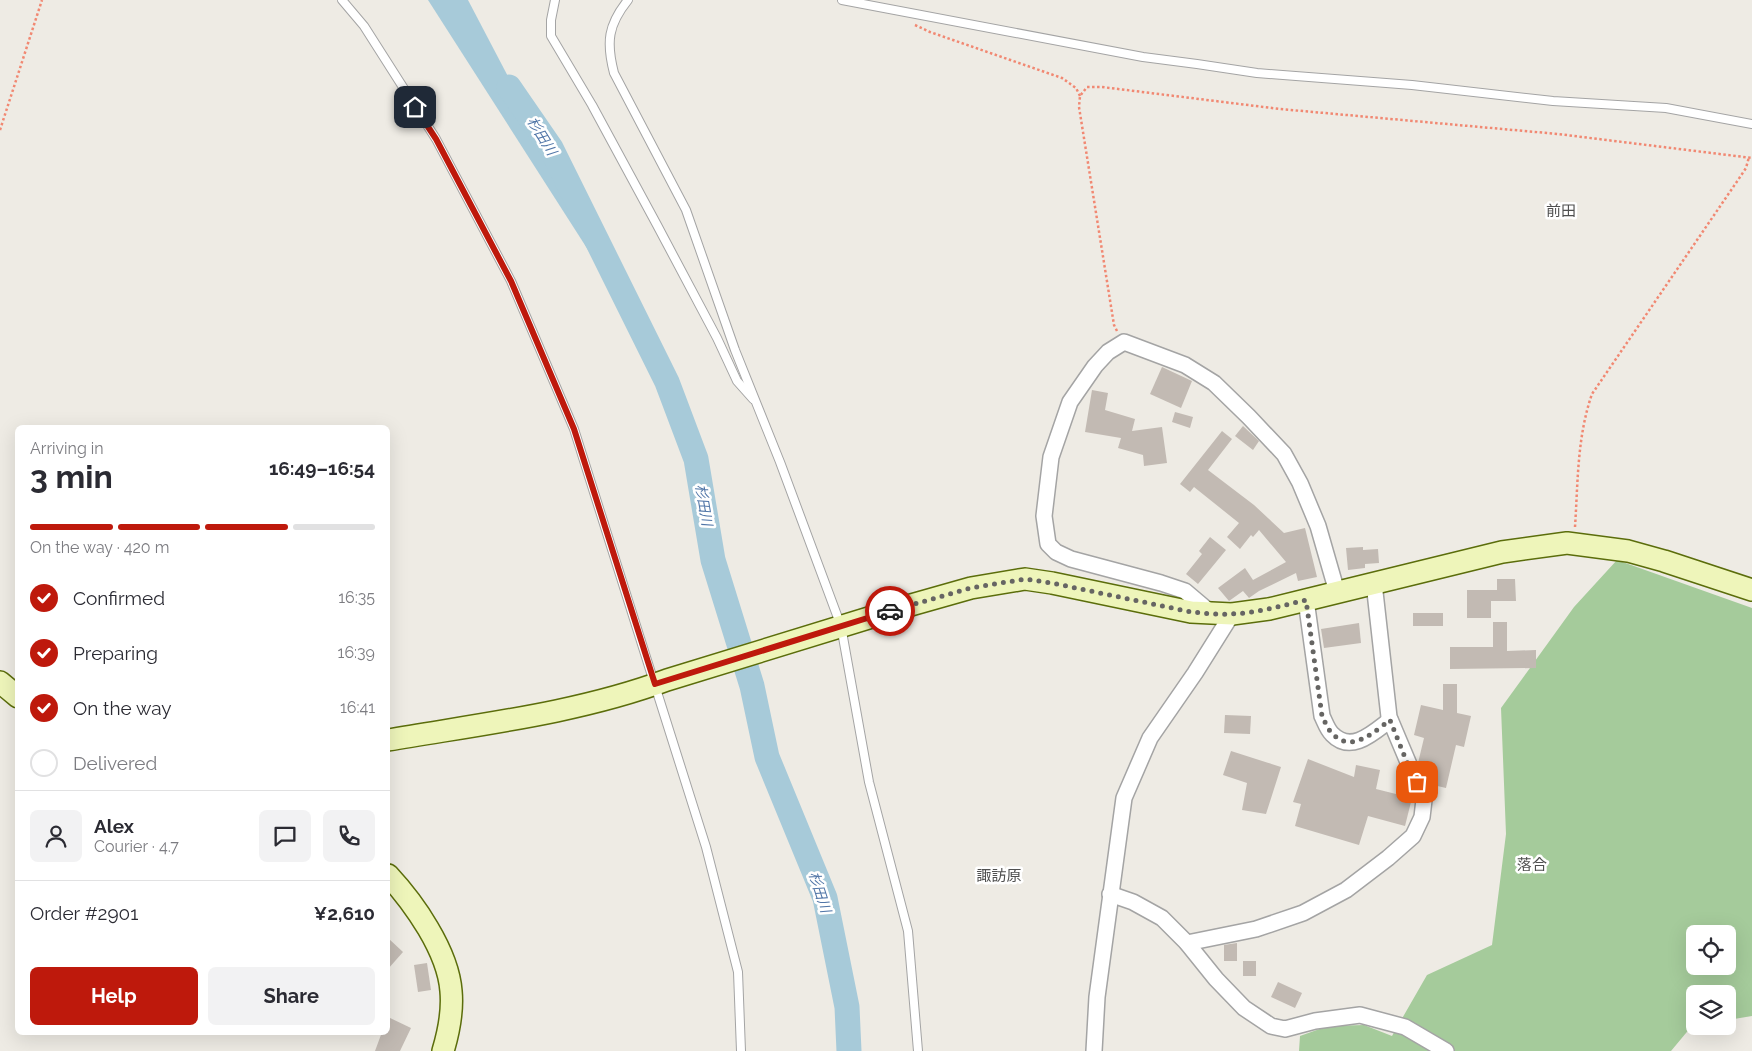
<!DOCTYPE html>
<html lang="en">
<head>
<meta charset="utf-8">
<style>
  body { margin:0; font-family:Raleway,"Noto Sans JP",sans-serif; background:#f2f2f3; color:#2b2b33; height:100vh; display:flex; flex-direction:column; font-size:19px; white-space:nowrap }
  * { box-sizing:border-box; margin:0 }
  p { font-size:16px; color:#7c7c81 }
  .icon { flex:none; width:28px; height:28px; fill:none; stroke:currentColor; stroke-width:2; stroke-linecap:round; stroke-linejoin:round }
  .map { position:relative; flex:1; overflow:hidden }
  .panel { position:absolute; left:15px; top:425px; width:375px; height:610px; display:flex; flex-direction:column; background:#fff; border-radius:8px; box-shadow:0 5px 20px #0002 }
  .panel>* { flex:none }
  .buttons { position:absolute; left:1686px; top:925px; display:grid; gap:10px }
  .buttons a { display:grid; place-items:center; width:50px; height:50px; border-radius:8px; background:#fff; box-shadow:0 5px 20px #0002; font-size:25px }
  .pin { position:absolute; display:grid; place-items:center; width:42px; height:42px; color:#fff; margin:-21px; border-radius:10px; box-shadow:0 2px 8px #0006 }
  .courier { position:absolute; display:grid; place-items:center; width:50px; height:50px; margin:-25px; border:4px solid #be190c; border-radius:50%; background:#fff; color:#222; box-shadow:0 1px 6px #0007 }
  .overview em { font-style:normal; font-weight:700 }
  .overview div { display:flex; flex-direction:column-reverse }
  .overview { display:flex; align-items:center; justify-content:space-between; height:85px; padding:0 15px }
  h1 { font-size:32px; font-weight:700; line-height:38px }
  .bar { display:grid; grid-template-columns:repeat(4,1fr); gap:8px 5px; align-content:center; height:60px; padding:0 15px }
  .bar i { height:6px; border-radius:4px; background:#e1e1e2 }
  .bar .selected { background:#be190c }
  .bar p { grid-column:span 4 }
  .line { display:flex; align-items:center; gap:12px; padding:0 15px; border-top:1px solid #e1e1e2 }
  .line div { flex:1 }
  .round { display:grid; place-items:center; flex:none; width:52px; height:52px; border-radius:8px; background:#f2f2f3 }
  ol { padding:0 15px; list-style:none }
  li { display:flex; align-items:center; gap:15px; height:55px }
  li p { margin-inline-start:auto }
  li .icon { padding:5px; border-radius:50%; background:#be190c; color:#fff; stroke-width:4 }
  li:last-child { color:#7c7c81 }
  li i { width:28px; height:28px; border:2px solid #e1e1e2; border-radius:50% }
  .cta { display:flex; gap:10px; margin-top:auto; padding:10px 15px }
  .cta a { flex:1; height:58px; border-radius:8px; background:#be190c; color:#fff; font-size:20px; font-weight:700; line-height:58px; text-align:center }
  .cta a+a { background:#f2f2f3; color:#2b2b33 }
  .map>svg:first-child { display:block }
  .forest { fill:#a5cb9b; fill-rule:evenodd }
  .water { fill:#a7cad9 }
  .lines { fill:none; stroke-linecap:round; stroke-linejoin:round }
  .river { stroke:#a7cad9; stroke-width:25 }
  .building { fill:#c2bab3 }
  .lane-casing { stroke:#a4a4a4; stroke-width:10 }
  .street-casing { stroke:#a4a4a4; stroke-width:18 }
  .secondary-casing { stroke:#5b6d0b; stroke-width:24 }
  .path { stroke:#f18872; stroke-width:2.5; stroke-dasharray:2.5 2.5; stroke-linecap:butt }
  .lane { stroke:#fff; stroke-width:8 }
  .street { stroke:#fff; stroke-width:15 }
  .secondary { stroke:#eef5ba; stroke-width:21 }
  .done { stroke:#666563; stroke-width:5; stroke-dasharray:0 9 }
  .route { stroke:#be190c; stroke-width:6 }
  .labels { text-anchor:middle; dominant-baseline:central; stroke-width:5; stroke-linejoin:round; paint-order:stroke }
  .water-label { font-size:14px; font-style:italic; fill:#5075a7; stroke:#fff }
  .quarter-label { font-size:15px; fill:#505050; stroke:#fff }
</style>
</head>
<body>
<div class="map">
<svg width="1752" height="1051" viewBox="0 0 1752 1051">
  <rect width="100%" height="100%" fill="#eeebe4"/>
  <path class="forest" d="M 1617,560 L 1752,608 L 1752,1016 L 1728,1020 L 1728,994 L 1695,994 L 1695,1026 L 1691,1027 L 1671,1051 L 1299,1051 L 1300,1036 L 1328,1026 L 1364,1025 L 1392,1036 L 1427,975 L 1492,945 L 1506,834 L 1501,708 L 1574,607 ZM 1695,934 L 1728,934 L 1728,966 L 1695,966 Z"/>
  <path class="water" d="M 428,0 L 468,0 L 647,342 Z"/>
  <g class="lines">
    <path class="river" d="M 509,87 L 551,148 L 667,382 L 696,459 L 713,560 L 752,686 L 767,757 L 825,898 L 847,1007 L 849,1051"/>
  </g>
  <g class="building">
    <path d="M 1162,367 L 1192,381 L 1181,408 L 1150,394 Z"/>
    <path d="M 1092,390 L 1108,393 L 1105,410 L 1135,419 L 1132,431 L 1162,427 L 1167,463 L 1144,466 L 1143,455 L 1118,448 L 1121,438 L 1085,432 Z"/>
    <path d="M 1175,412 L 1193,417 L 1190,428 L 1172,422 Z"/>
    <path d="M 1243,426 L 1259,441 L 1253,450 L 1235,436 Z"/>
    <path d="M 1222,431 L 1232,439 L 1208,470 L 1254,505 L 1284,533 L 1305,528 L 1317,577 L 1298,581 L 1296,573 L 1259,591 L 1249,598 L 1243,591 L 1229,601 L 1218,588 L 1245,568 L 1253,580 L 1286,562 L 1259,530 L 1253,537 L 1251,535 L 1240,549 L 1227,537 L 1239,523 L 1194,487 L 1190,492 L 1180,484 Z"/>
    <path d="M 1210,537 L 1226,550 L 1198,584 L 1186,574 L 1202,554 L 1199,551 Z"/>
    <path d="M 1363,547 L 1363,550 L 1378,549 L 1379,563 L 1365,564 L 1365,568 L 1348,570 L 1346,548 Z"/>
    <path d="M 1497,579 L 1515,579 L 1516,601 L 1491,601 L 1491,618 L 1467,618 L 1467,590 L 1497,590 Z"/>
    <rect x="1413" y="613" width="30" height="13"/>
    <path d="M 1493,622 L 1507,622 L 1507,651 L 1536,650 L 1536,668 L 1450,669 L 1450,647 L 1493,647 Z"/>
    <path d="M 1359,623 L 1361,643 L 1324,648 L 1321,629 Z"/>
    <path d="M 1443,684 L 1457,684 L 1457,713 L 1471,716 L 1464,747 L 1456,745 L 1446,788 L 1429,784 L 1433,768 L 1418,763 L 1424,738 L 1414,735 L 1421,705 L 1443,710 Z"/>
    <path d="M 1225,715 L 1251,716 L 1250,734 L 1224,733 Z"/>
    <path d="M 1231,751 L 1281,767 L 1266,814 L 1242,810 L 1247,783 L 1223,775 Z"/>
    <path d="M 1308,759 L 1354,777 L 1356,765 L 1380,770 L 1376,789 L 1412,798 L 1405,826 L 1368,816 L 1359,845 L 1295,826 L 1301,804 L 1293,802 Z"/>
    <path d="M 388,938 L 403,952 L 388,969 Z"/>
    <path d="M 1237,943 L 1237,961 L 1224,961 L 1224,945 Z"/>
    <rect x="1243" y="961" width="13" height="15"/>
    <path d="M 427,963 L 431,990 L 418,992 L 414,965 Z"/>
    <path d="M 1278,982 L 1302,993 L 1295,1008 L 1271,997 Z"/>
    <path d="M 388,1017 L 411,1028 L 400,1051 L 375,1051 L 382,1032 L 388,1032 Z"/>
  </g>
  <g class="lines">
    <g class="lane-casing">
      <g id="lane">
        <path d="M 342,0 L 364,26 L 436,139 L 511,281 L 574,429 L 706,847 L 738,972 L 741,1051"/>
        <path d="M 555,0 L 551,20 L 551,36 L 592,105 L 657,225 L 717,338 L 737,381 L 753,399"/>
        <path d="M 628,0 C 608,25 606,42 614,73 L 686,210 L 735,350 L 780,462 L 841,626 L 869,782 L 908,931 L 918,1051"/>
        <path d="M 842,0 L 1143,57 L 1197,64 L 1257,73 L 1412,85 L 1553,101 L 1666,108 L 1752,124"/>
      </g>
    </g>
    <g class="street-casing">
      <g id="street">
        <path d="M 1306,600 L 1322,716 C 1325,722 1327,729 1332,734 C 1351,754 1373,733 1390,720"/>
        <path d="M 1211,613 L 1185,591 L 1161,583 L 1071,559 L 1056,552 L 1048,544 L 1044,516 L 1051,457 L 1070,402 L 1095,366 L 1108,352 L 1124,342 L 1185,365 L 1214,383 L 1249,417 L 1284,454 L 1300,483 L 1318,526 L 1337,592"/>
        <path d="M 1110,894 L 1133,902 L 1162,918 L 1187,943 L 1216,979 L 1244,1008 L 1271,1026 L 1285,1029 L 1315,1021 L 1360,1015 L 1405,1027 L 1446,1051"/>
        <path d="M 1187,943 L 1256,929 L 1303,913 L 1346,890 L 1388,858 L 1413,836 L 1422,817 L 1424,800 L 1389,717 L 1374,583"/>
        <path d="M 1094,1051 L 1097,997 L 1124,798 L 1150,738 L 1195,673 L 1232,614"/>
      </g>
    </g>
    <g class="secondary-casing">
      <g id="secondary">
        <path d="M 0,682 L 18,697"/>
        <path d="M 388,740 C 481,724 578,713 667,680 L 911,605 L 971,588 L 1025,579 L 1052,583 L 1191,612 L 1232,614 L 1269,609 L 1306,600 L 1502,552 L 1567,543 L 1628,551 L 1664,561 L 1752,590"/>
        <path d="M 388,875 C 414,903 448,951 451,991 C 453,1012 449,1031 443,1051"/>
      </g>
    </g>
    <g class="path">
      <path d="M 915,25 L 930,32 L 1062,78 L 1076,88 L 1080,96"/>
      <path d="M 0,130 L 42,0"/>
      <path d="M 1117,331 L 1114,325 L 1079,107 L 1080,96 L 1087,87 L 1102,87 L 1280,109 L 1558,134 L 1752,158"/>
      <path d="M 1575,527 C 1578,482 1577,437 1592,394 L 1738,180 L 1746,168 L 1749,157"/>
    </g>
    <use href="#lane" class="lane"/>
    <use href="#street" class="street"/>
    <use href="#secondary" class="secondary"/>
  </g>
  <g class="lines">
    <path class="done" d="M 890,611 L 971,588 L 1025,579 L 1052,583 L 1191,612 C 1204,613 1218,615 1231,614 C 1256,613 1281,606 1306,600 L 1322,716 C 1325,721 1327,729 1332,733 C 1350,754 1373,733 1390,720 L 1406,760 L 1417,782"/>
    <path class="route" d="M 415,107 L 436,139 L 511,281 L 574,429 L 655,684 L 890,611"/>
  </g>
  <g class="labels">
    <g class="water-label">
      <text transform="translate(542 136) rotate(58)">杉田川</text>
      <text transform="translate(704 505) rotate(80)">杉田川</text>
      <text transform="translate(820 892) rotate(72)">杉田川</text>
    </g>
    <g class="quarter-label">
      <text x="1561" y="211">前田</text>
      <text x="1532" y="865">落合</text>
      <text x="999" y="876">諏訪原</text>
    </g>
  </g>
</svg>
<div class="buttons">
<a><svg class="icon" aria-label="locate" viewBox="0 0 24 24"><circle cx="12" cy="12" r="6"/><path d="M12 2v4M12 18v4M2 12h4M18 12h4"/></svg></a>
<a><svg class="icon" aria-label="layers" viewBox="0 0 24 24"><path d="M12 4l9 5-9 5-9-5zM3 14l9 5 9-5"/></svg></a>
</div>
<div class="pin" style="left:1417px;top:782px;background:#ea580c"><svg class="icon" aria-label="bag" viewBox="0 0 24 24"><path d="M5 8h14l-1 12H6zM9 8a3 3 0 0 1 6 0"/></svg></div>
<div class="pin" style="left:415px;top:107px;background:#1f2937"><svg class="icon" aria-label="home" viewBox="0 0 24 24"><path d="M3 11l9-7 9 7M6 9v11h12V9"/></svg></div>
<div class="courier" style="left:890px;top:611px"><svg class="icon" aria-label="car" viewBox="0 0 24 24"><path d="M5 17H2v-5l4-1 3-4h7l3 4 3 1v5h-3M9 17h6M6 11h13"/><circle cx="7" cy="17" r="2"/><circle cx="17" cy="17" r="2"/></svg></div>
<section class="panel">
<div class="overview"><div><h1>3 min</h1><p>Arriving in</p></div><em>16:49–16:54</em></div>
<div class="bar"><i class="selected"></i><i class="selected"></i><i class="selected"></i><i></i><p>On the way · 420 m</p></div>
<ol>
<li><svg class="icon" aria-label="check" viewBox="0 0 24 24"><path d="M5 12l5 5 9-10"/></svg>Confirmed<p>16:35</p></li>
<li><svg class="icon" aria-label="check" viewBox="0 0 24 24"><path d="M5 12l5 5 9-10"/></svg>Preparing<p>16:39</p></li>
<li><svg class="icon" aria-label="check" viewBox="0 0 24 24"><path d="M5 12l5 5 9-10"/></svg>On the way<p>16:41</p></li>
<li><i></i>Delivered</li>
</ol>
<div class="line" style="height:90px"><a class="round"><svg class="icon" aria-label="person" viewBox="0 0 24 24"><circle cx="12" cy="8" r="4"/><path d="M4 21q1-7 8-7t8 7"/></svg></a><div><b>Alex</b><p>Courier · 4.7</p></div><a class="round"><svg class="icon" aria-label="chat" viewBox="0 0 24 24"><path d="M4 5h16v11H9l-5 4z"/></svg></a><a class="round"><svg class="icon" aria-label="phone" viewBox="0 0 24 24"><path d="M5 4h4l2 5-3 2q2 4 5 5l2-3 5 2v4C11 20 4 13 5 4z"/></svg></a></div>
<div class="line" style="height:65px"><div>Order #2901</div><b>¥2,610</b></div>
<div class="cta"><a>Help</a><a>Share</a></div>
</section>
</div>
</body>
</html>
